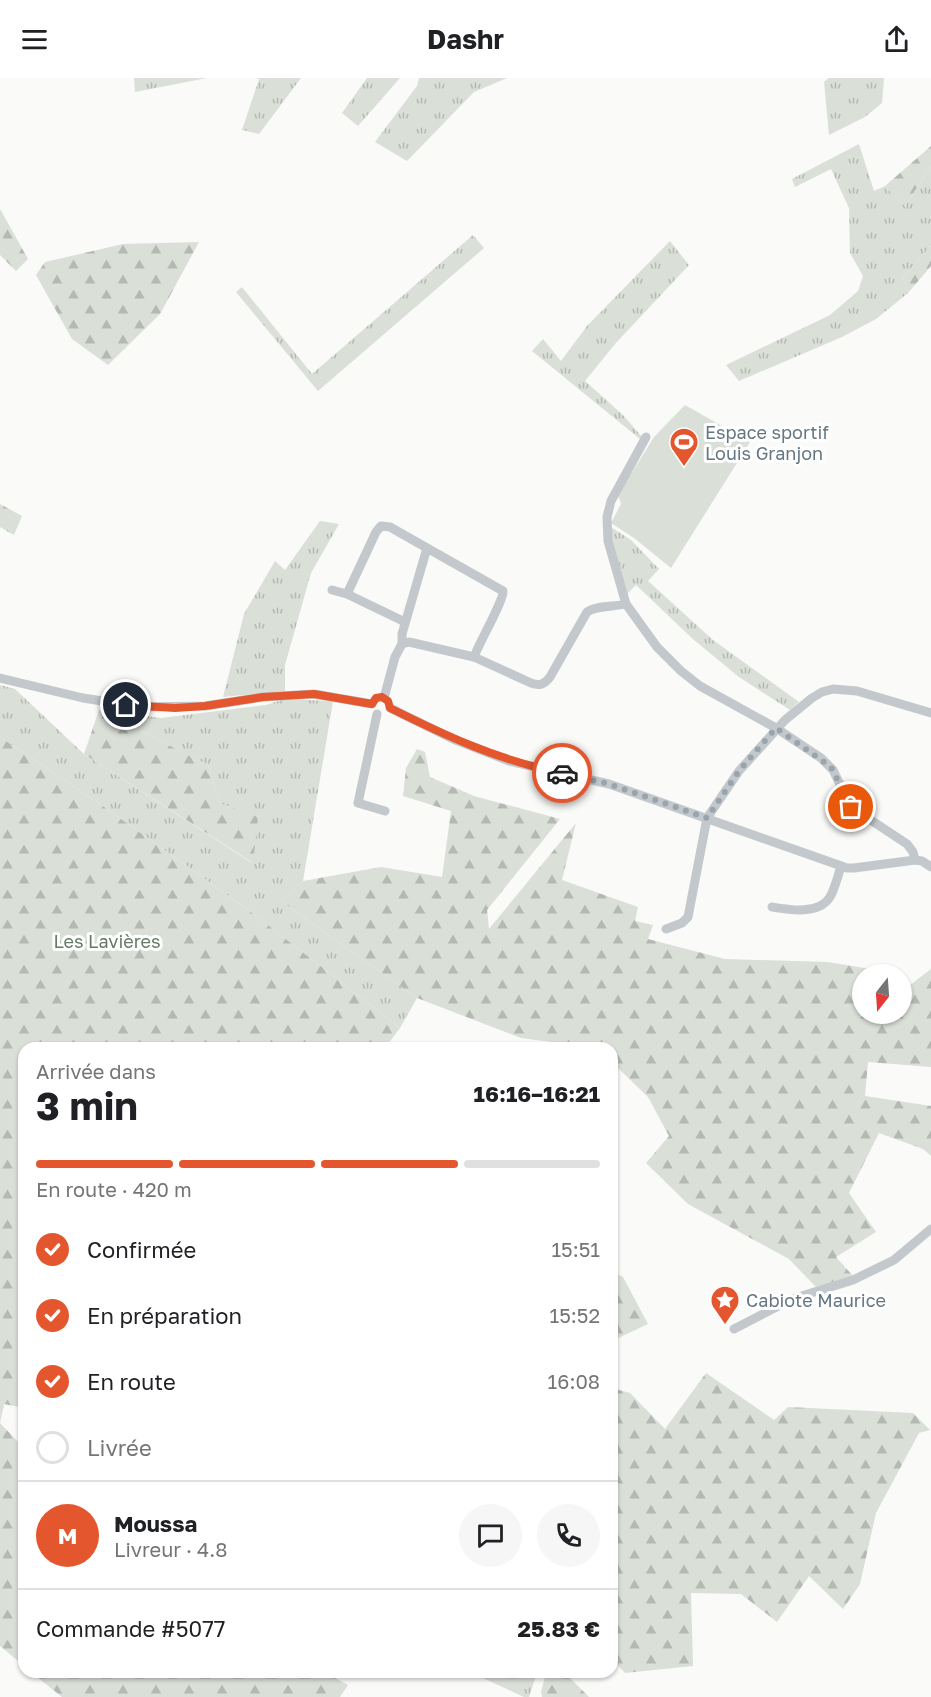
<!DOCTYPE html>
<html lang="fr">
<head>
<meta charset="utf-8">
<style>
  body { margin:0; font-family:"Golos Text",sans-serif; background:#f6f6f6; color:#202124; height:100vh; display:flex; flex-direction:column; font-size:22px; white-space:nowrap }
  * { box-sizing:border-box; margin:0 }
  p { font-size:20px; color:#757577 }
  .icon { flex:none; width:33px; height:33px; fill:none; stroke:currentColor; stroke-width:2; stroke-linecap:round; stroke-linejoin:round }
  .map { position:relative; flex:1; overflow:hidden }
  .details { position:absolute; left:18px; top:964px; width:600px; height:636px; display:flex; flex-direction:column; background:#fff; border-radius:18px; box-shadow:0 2px 4px #0004 }
  .details>* { flex:none }
  .needle { width:39px; rotate:197deg }
  .controls { position:absolute; left:852px; top:886px; display:grid; gap:12px }
  .controls a { display:grid; place-items:center; width:60px; height:60px; border-radius:50%; background:#fff; box-shadow:0 2px 4px #0004; font-size:30px }
  .pin { position:absolute; display:grid; place-items:center; width:51px; height:51px; color:#fff; margin:-26px; border:3px solid #fff; border-radius:50%; box-shadow:0 2px 6px #0007 }
  .courier { position:absolute; display:grid; place-items:center; width:60px; height:60px; margin:-30px; border:4px solid #e4572e; border-radius:50%; background:#fff; color:#222; box-shadow:0 2px 8px #0007 }
  .head em { font-style:normal; font-weight:700 }
  .head div { display:flex; flex-direction:column-reverse }
  .head { display:flex; align-items:center; justify-content:space-between; height:102px; padding:0 18px }
  h1 { font-size:39px; font-weight:700; line-height:45px }
  .bar { display:grid; grid-template-columns:repeat(4,1fr); gap:9px 6px; align-content:center; height:72px; padding:0 18px }
  .bar i { height:8px; border-radius:4px; background:#e0e0e0 }
  .bar .selected { background:#e4572e }
  .bar p { grid-column:span 4 }
  .line { display:flex; align-items:center; gap:15px; padding:0 18px; border-top:2px solid #e0e0e0 }
  .line div { flex:1 }
  .round { display:grid; place-items:center; flex:none; width:63px; height:63px; border-radius:32px; background:#f6f6f6 }
  ol { padding:0 18px; list-style:none }
  li { display:flex; align-items:center; gap:18px; height:66px }
  li p { margin-inline-start:auto }
  li .icon { padding:6px; border-radius:50%; background:#e4572e; color:#fff; stroke-width:4 }
  li:last-child { color:#757577 }
  li i { width:33px; height:33px; border:3px solid #e0e0e0; border-radius:50% }
  header { display:flex; justify-content:space-between; align-items:center; height:78px; padding:0 18px; background:#fff; font-size:27px; font-weight:700 }
  .map>svg:first-child { display:block }
  .grass { fill:url(#grass-tufts) }
  .forest { fill:url(#forest-firs) }
  .park { fill:#dadfd7 }
  .lines { fill:none; stroke-linecap:round; stroke-linejoin:round }
  .street { stroke:#c3c8cc; stroke-width:9 }
  .done { stroke:#99a4ac; stroke-width:6; stroke-dasharray:0 10.8 }
  .route { stroke:#e4572e; stroke-width:8 }
  .labels { text-anchor:middle; dominant-baseline:central; stroke-width:6; stroke-linejoin:round; paint-order:stroke }
  .poi-label { font-size:18px; fill:#657683; stroke:#fff; text-anchor:start }
  .park-label { font-size:18px; fill:#687a64; stroke:#fff }
</style>
</head>
<body>
<header><svg class="icon" aria-label="menu" viewBox="0 0 24 24"><path d="M4 6h16M4 12h16M4 18h16"/></svg>Dashr<svg class="icon" aria-label="share" viewBox="0 0 24 24"><path d="M12 15V3M7 8l5-5 5 5M5 13v7h14v-7"/></svg></header>
<div class="map">
<svg width="931" height="1619" viewBox="0 0 931 1619">
  <defs>
    <pattern id="grass-tufts" width="24" height="20" patternUnits="userSpaceOnUse" patternTransform="scale(1.5)"><rect width="24" height="20" fill="#dadfd7"/><path d="M3 7l-1-3M5 7V3M7 7l1-3M15 17l-1-3M17 17v-4M19 17l1-3" fill="none" stroke="#b4b9b4"/></pattern>
    <pattern id="forest-firs" width="22" height="20" patternUnits="userSpaceOnUse" patternTransform="scale(1.5)"><rect width="22" height="20" fill="#dadfd7"/><path d="M5 1l3.5 6h-7zM16 11l3.5 6h-7z" fill="#b4b9b4"/></pattern>
  </defs>
  <rect width="100%" height="100%" fill="#fafaf8"/>
  <g class="grass">
    <path d="M 134,0 L 207,0 L 135,14 Z"/>
    <path d="M 256,0 L 301,0 L 259,56 L 242,52 L 259,1 Z"/>
    <path d="M 367,0 L 400,0 L 358,48 L 342,35 Z"/>
    <path d="M 419,0 L 507,0 L 474,14 L 407,83 L 375,64 L 417,8 Z"/>
    <path d="M 829,0 L 884,0 L 882,25 L 865,39 L 829,57 L 824,4 Z"/>
    <path d="M 859,66 L 874,113 L 885,108 L 905,128 L 931,88 L 931,168 L 903,199 L 908,215 L 876,241 L 842,259 L 739,303 L 726,287 L 830,237 L 858,213 L 863,198 L 850,175 L 849,130 L 831,91 L 795,109 L 792,101 Z"/>
    <path d="M 473,157 L 484,170 L 318,313 L 236,214 L 242,209 L 312,296 Z"/>
    <path d="M 670,163 L 689,187 L 615,266 L 585,303 L 623,337 L 643,360 L 640,361 L 532,273 L 543,261 L 561,283 L 587,248 Z"/>
    <path d="M 320,443 L 339,446 L 311,495 L 285,587 L 285,613 L 223,619 L 244,536 L 275,483 L 285,492 Z"/>
    <path d="M 611,449 L 631,462 L 659,491 L 648,503 L 713,562 L 799,624 L 790,632 L 739,599 L 694,562 L 636,507 L 626,517 L 613,473 Z"/>
    <path d="M 0,607 L 15,611 L 84,676 L 252,785 L 220,725 L 208,687 L 99,632 L 161,640 L 266,627 L 284,621 L 333,623 L 303,803 L 281,823 L 417,920 L 400,950 L 251,834 L 100,726 L 0,659 Z"/>
    <path d="M 472,1595 L 537,1595 L 529,1619 L 524,1619 Z"/>
  </g>
  <g class="forest">
    <path d="M 931,68 L 931,88 L 905,128 L 885,108 Z"/>
    <path d="M 0,131 L 28,181 L 16,193 L 0,177 Z"/>
    <path d="M 199,164 L 160,236 L 108,287 L 72,261 L 36,197 L 45,184 L 123,166 Z"/>
    <path d="M 931,168 L 931,188 L 908,215 L 903,199 Z"/>
    <path d="M 0,426 L 22,438 L 14,457 L 0,449 Z"/>
    <path d="M 99,632 L 208,687 L 220,725 L 258,739 L 253,785 L 84,676 Z"/>
    <path d="M 0,659 L 100,726 L 251,834 L 400,950 L 385,970 L 24,970 L 24,1330 L 4,1326 L 0,1345 L 24,1370 L 24,1588 L 0,1568 Z"/>
    <path d="M 417,671 L 425,674 L 430,699 L 474,718 L 560,741 L 487,832 L 489,851 L 576,745 L 562,802 L 638,829 L 635,843 L 653,847 L 648,861 L 725,881 L 827,884 L 871,891 L 884,897 L 862,897 L 862,936 L 902,936 L 902,904 L 909,908 L 931,891 L 931,989 L 868,984 L 865,1018 L 931,1028 L 931,1078 L 923,1071 L 879,1055 L 849,1115 L 876,1154 L 836,1179 L 853,1198 L 816,1209 L 789,1181 L 688,1126 L 646,1085 L 669,1058 L 648,1019 L 618,990 L 612,989 L 612,970 L 553,970 L 551,964 L 521,960 L 417,920 L 281,823 L 303,803 L 381,789 L 442,799 L 451,733 L 403,718 L 406,690 Z"/>
    <path d="M 612,1194 L 623,1199 L 648,1246 L 612,1263 Z"/>
    <path d="M 706,1295 L 774,1342 L 788,1329 L 913,1335 L 930,1352 L 919,1355 L 876,1435 L 860,1506 L 843,1531 L 809,1498 L 777,1544 L 741,1516 L 691,1515 L 693,1588 L 625,1595 L 612,1581 L 612,1420 L 619,1412 L 612,1410 L 612,1310 L 630,1315 L 665,1351 Z"/>
    <path d="M 326,1595 L 348,1607 L 340,1619 L 62,1619 L 32,1595 Z"/>
    <path d="M 546,1595 L 565,1595 L 589,1619 L 542,1619 L 541,1614 Z"/>
  </g>
  <path class="park" d="M 685,327 L 750,364 L 671,490 L 634,460 L 611,445 L 621,426 L 618,417 L 654,359 Z"/>
  <g class="lines">
    <g class="street">
      <path d="M 646,359 L 611,423 L 607,439 L 608,463 L 626,526 L 657,569 L 681,593 L 700,608 L 776,650 L 821,680 L 833,692 L 851,729 L 907,766 L 913,774 L 915,782 L 922,783 L 931,789"/>
      <path d="M 332,512 L 347,516"/>
      <path d="M 405,544 L 347,516 L 376,454 L 381,448 L 390,449 L 427,470"/>
      <path d="M 402,566 L 402,556 L 427,470 L 503,513 C 504,522 479,565 474,579"/>
      <path d="M 0,600 L 83,620 L 141,629 L 205,628 L 263,619 L 314,616 L 372,626"/>
      <path d="M 384,620 L 395,579 L 402,566 L 409,564 L 474,579 L 531,605 C 539,608 544,607 550,599 L 587,534 C 597,527 614,529 626,526"/>
      <path d="M 390,630 L 453,661 L 509,683 L 609,706 L 847,790 L 854,790 L 915,782"/>
      <path d="M 377,636 L 358,725 L 385,733"/>
      <path d="M 772,829 C 790,832 819,837 830,819 C 835,810 838,798 841,788"/>
      <path d="M 666,851 L 682,845 L 688,839 L 707,740 L 739,693 L 785,642 L 812,620 L 822,614 L 833,611 L 857,613 L 931,635"/>
      <path d="M 734,1251 L 792,1221 L 853,1202 L 894,1182 L 931,1151"/>
    </g>
  </g>
  <g class="lines">
    <path class="done" d="M 562,695 L 609,706 L 707,740 L 739,693 L 776,650 L 831,689 L 851,729"/>
    <path class="route" d="M 126,627 L 175,630 L 205,628 L 263,619 L 314,616 L 372,626 L 376,620 L 382,619 L 388,623 L 390,630 C 446,658 500,683 562,695"/>
  </g>
  <defs>
    <g id="stadium-pin" transform="scale(1.5)"><path d="M0 17L-7.5 6A9.5 9.5 0 1 1 7.5 6Z" fill="#e4572e" stroke="#fff"/><path d="M0-5a6.5 5 0 1 0 0 10a6.5 5 0 1 0 0-10ZM-3.5-1.8h7v3.6h-7Z" fill="#fff"/></g>
    <g id="sight-pin" transform="scale(1.5)"><path d="M0 17L-7.5 6A9.5 9.5 0 1 1 7.5 6Z" fill="#e4572e" stroke="#fff"/><path d="M0-6L1.8-2.2L6-1.7L2.9 1.2L3.7 5.4L0 3.3L-3.7 5.4L-2.9 1.2L-6-1.7L-1.8-2.2Z" fill="#fff"/></g>
  </defs>
  <g fill-rule="evenodd">
    <use href="#stadium-pin" x="684" y="364"/>
    <use href="#sight-pin" x="725" y="1222"/>
  </g>
  <g class="labels">
    <g class="poi-label">
      <text x="705" y="354">Espace sportif<tspan x="705" dy="21">Louis Granjon</tspan></text>
      <text x="746" y="1222">Cabiote Maurice</text>
    </g>
    <g class="park-label">
      <text x="107" y="863">Les Lavières</text>
    </g>
  </g>
</svg>
<div class="controls">
<a><svg class="needle" viewBox="-14 -14 28 28"><path d="M0-13l5 13h-10z" fill="#e53935"/><path d="M0 13l5-13h-10z" fill="#757577"/></svg></a>
</div>
<div class="pin" style="left:851px;top:729px;background:#ea580c"><svg class="icon" aria-label="bag" viewBox="0 0 24 24"><path d="M5 8h14l-1 12H6zM9 8a3 3 0 0 1 6 0"/></svg></div>
<div class="pin" style="left:126px;top:627px;background:#1f2937"><svg class="icon" aria-label="home" viewBox="0 0 24 24"><path d="M3 11l9-7 9 7M6 9v11h12V9"/></svg></div>
<div class="courier" style="left:562px;top:695px"><svg class="icon" aria-label="car" viewBox="0 0 24 24"><path d="M5 17H2v-5l4-1 3-4h7l3 4 3 1v5h-3M9 17h6M6 11h13"/><circle cx="7" cy="17" r="2"/><circle cx="17" cy="17" r="2"/></svg></div>
<section class="details">
<div class="head"><div><h1>3 min</h1><p>Arrivée dans</p></div><em>16:16–16:21</em></div>
<div class="bar"><i class="selected"></i><i class="selected"></i><i class="selected"></i><i></i><p>En route · 420 m</p></div>
<ol>
<li><svg class="icon" aria-label="check" viewBox="0 0 24 24"><path d="M5 12l5 5 9-10"/></svg>Confirmée<p>15:51</p></li>
<li><svg class="icon" aria-label="check" viewBox="0 0 24 24"><path d="M5 12l5 5 9-10"/></svg>En préparation<p>15:52</p></li>
<li><svg class="icon" aria-label="check" viewBox="0 0 24 24"><path d="M5 12l5 5 9-10"/></svg>En route<p>16:08</p></li>
<li><i></i>Livrée</li>
</ol>
<div class="line" style="height:108px"><b class="round" style="background:#e4572e;color:#fff">M</b><div><b>Moussa</b><p>Livreur · 4.8</p></div><a class="round"><svg class="icon" aria-label="chat" viewBox="0 0 24 24"><path d="M4 5h16v11H9l-5 4z"/></svg></a><a class="round"><svg class="icon" aria-label="phone" viewBox="0 0 24 24"><path d="M5 4h4l2 5-3 2q2 4 5 5l2-3 5 2v4C11 20 4 13 5 4z"/></svg></a></div>
<div class="line" style="height:78px"><div>Commande #5077</div><b>25.83 €</b></div>
</section>
</div>
</body>
</html>
